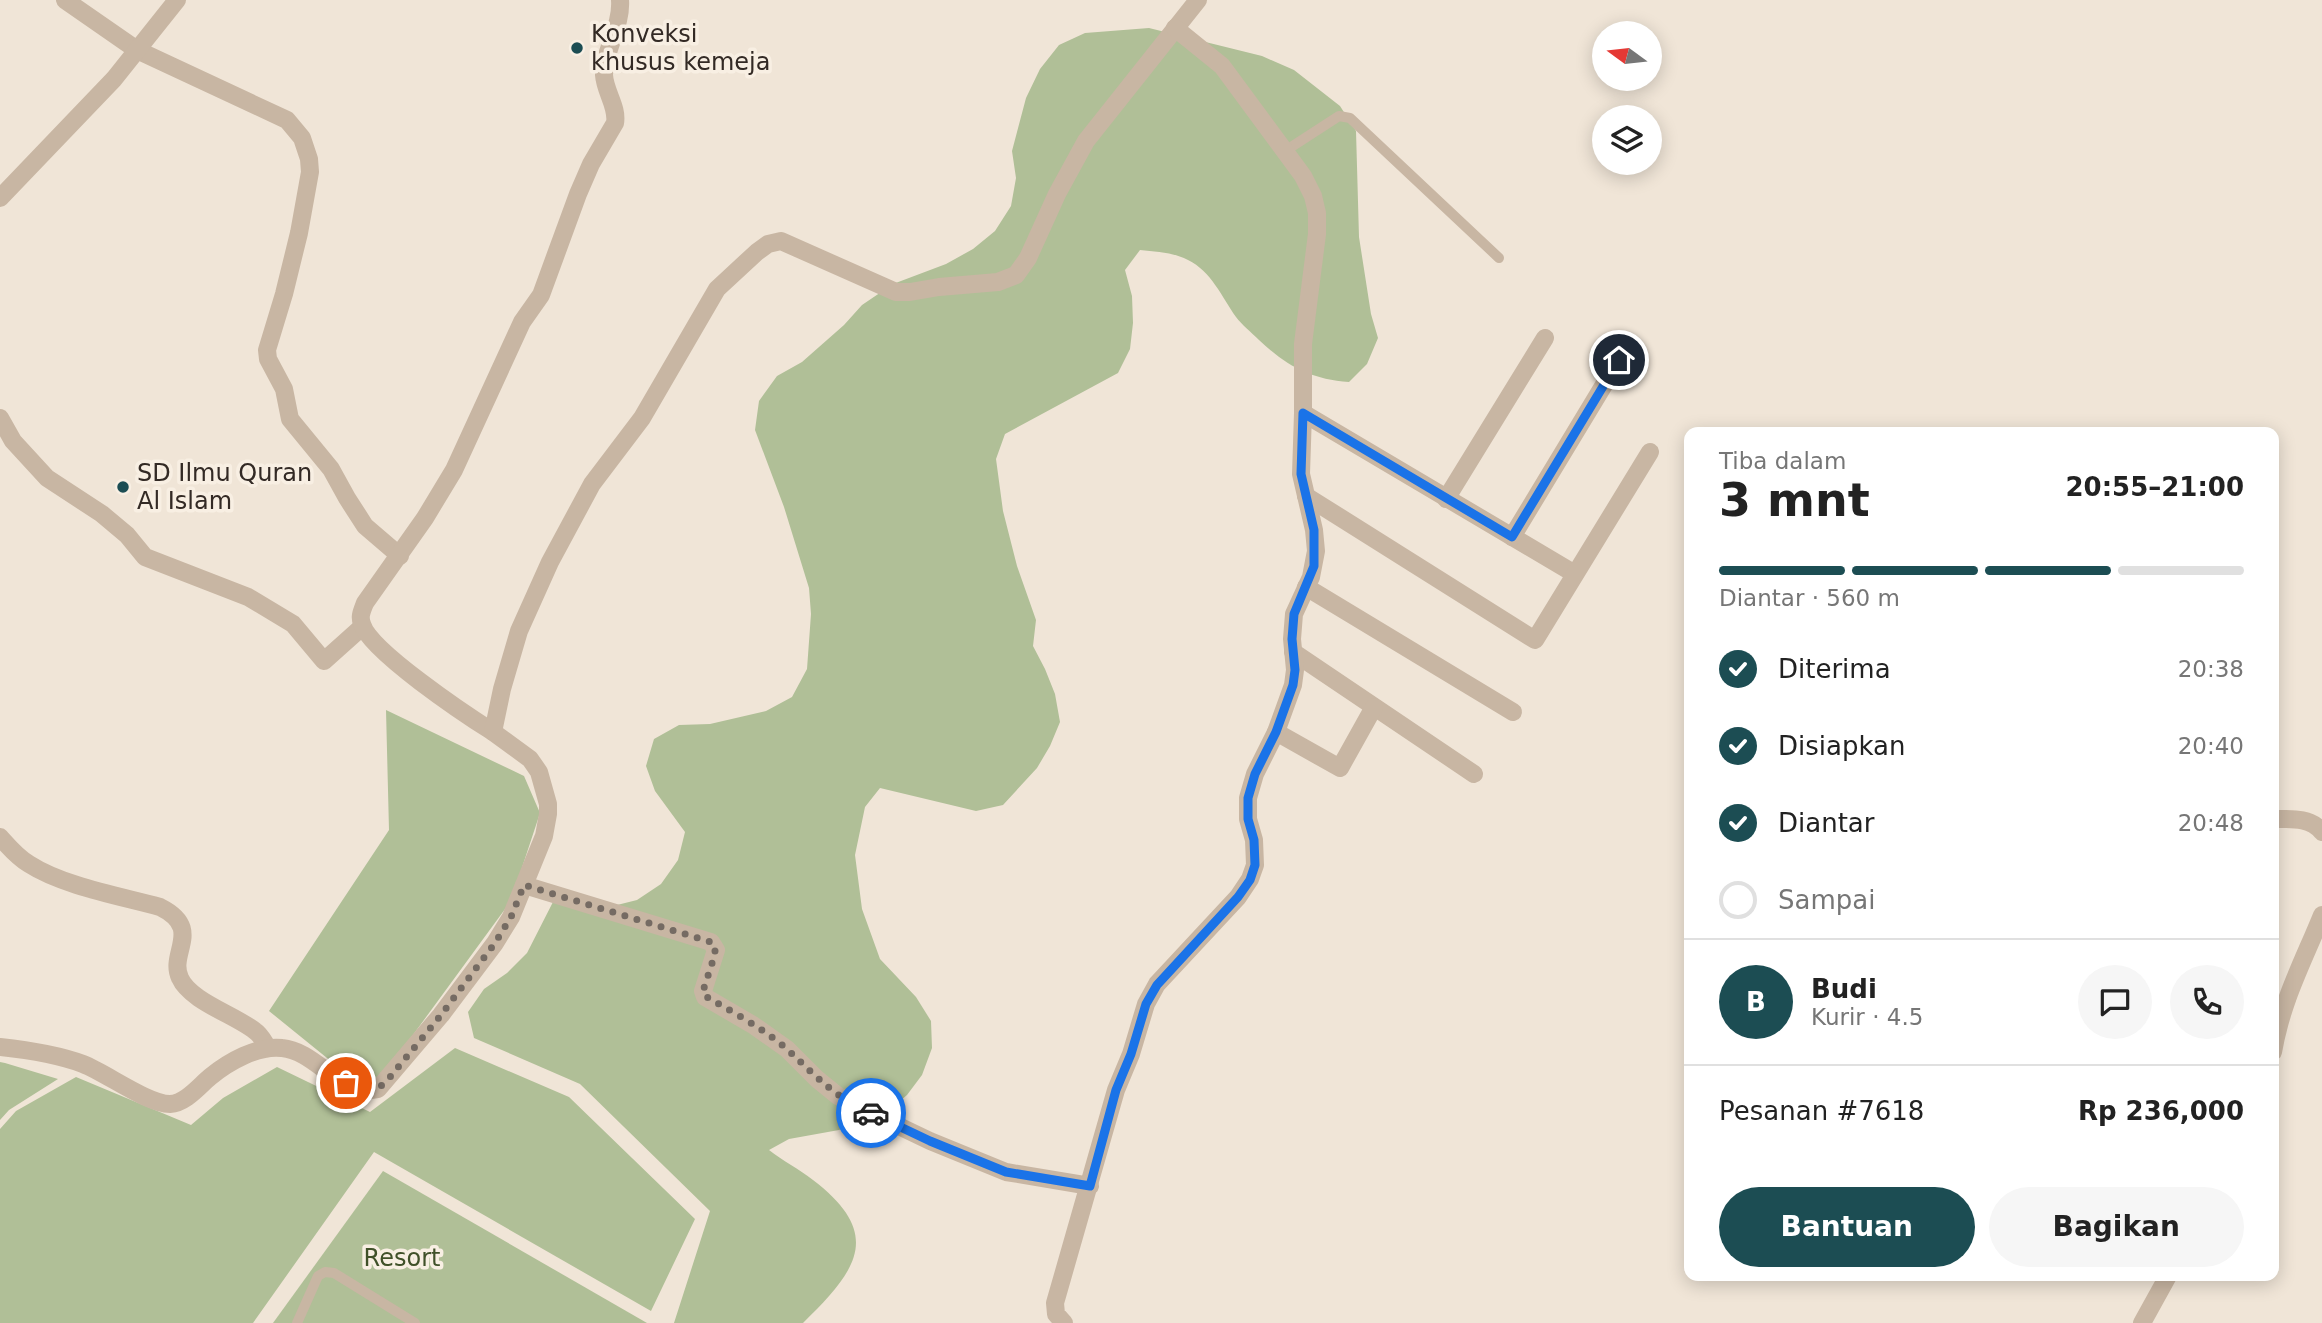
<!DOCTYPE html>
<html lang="id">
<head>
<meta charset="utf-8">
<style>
  body { margin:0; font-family:"DejaVu Sans",sans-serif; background:#f6f6f6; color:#222; height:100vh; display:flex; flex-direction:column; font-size:26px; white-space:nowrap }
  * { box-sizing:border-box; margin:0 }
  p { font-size:23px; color:#767676 }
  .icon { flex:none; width:38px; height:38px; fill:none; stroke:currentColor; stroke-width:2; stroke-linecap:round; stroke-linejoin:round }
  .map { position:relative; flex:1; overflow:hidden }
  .details { position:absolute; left:1684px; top:427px; width:595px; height:854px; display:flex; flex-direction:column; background:#fff; border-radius:14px; box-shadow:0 4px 18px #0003 }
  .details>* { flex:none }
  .needle { width:46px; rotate:285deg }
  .tools { position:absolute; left:1592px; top:21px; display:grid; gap:14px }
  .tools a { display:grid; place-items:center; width:70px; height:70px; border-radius:50%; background:#fff; box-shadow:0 4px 18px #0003; font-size:35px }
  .pin { position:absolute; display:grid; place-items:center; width:60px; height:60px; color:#fff; margin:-30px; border:4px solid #fff; border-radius:50%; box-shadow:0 2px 7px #0007 }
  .courier { position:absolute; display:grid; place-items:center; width:70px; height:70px; margin:-35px; border:5px solid #1a73e8; border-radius:50%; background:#fff; color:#222; box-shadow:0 2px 9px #0007 }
  .summary em { font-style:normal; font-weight:700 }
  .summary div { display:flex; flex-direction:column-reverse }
  .summary { display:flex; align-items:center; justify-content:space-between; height:119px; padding:0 35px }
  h1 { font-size:46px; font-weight:700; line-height:52px }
  .bar { display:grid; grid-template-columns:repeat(4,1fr); gap:10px 7px; align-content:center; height:84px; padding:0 35px }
  .bar i { height:9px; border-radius:5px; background:#e0e0e0 }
  .bar .on { background:#1c4d53 }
  .bar p { grid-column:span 4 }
  .line { display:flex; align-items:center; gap:18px; padding:0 35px; border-top:2px solid #e0e0e0 }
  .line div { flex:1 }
  .round { display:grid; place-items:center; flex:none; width:74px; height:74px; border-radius:37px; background:#f6f6f6 }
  ol { padding:0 35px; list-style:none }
  li { display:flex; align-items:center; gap:21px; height:77px }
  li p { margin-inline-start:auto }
  li .icon { padding:7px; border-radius:50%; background:#1c4d53; color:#fff; stroke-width:4 }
  li:last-child { color:#767676 }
  li i { width:38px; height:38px; border:4px solid #e0e0e0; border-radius:50% }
  .action { display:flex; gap:14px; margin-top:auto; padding:14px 35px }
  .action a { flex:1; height:80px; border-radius:42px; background:#1c4d53; color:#fff; font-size:28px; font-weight:700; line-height:80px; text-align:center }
  .action a+a { background:#f6f6f6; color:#222 }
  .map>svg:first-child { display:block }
  .green { fill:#b0bf97 }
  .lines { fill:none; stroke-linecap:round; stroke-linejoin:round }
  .lane { stroke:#c8b6a3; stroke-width:10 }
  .street { stroke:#c8b6a3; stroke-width:18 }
  .done { stroke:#756b63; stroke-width:7; stroke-dasharray:0 12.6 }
  .route { stroke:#1a73e8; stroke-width:9 }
  .poi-dot { fill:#1c4d53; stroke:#f8efe3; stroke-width:2.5 }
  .labels { text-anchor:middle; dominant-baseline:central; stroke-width:7; stroke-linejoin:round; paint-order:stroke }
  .poi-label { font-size:24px; fill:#332a25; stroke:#f8efe3; text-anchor:start }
  .park-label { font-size:24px; fill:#405129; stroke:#f8efe3 }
</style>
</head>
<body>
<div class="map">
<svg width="2322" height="1323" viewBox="0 0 2322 1323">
  <rect width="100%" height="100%" fill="#f0e5d7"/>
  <g class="green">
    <path d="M 1149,28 L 1262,56 L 1294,70 L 1340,106 L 1356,131 L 1359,237 L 1371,314 L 1378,338 L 1367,364 L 1349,382 C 1310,379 1287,366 1259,340 C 1251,332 1242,325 1236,317 C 1222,297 1211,271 1188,260 C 1173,252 1156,252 1140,250 L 1125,270 L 1132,296 L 1133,323 L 1130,349 L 1118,373 L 1005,434 L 996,459 L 1003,511 L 1017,566 L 1036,620 L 1033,646 L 1045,669 L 1055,694 L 1060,722 L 1050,746 L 1037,768 L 1003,805 L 976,811 L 880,788 L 865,807 L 855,855 L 862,909 L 880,959 L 916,997 L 931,1021 L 932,1048 L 922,1075 L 907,1095 L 886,1113 L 839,1130 L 789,1139 L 769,1150 C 783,1161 799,1169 813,1180 C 885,1235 856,1271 803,1323 L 674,1323 L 710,1211 L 580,1084 L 474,1038 L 468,1012 L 484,989 L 507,973 L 527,953 L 554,900 L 609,907 L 637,900 L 661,884 L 678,860 L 685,832 L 655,791 L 646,766 L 654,739 L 679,725 L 710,724 L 766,711 L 792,697 L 807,669 L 811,614 L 809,588 L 784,507 L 755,430 L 759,401 L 777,376 L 802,362 L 844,325 L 862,305 L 893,284 L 946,264 L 973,249 L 995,231 L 1011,206 L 1016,178 L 1012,151 L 1026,98 L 1040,69 L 1059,45 L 1085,33 Z"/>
    <path d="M 386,710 L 524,776 L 540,813 L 511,901 L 380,1080 L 348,1075 L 269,1011 L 389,830 Z"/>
    <path d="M 455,1048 L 569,1097 L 695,1219 L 651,1311 L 374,1152 L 253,1323 L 0,1323 L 0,1129 L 16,1111 L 76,1077 L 191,1125 L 223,1098 L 277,1067 L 370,1112 Z"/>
    <path d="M 0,1062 L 5,1063 L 58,1079 L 9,1110 L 0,1120 Z"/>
    <path d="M 383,1171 L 647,1323 L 273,1323 Z"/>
  </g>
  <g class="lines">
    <g class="lane">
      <path d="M 1285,151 L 1339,116 L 1350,118 L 1499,258"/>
      <path d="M 297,1323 L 318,1276 L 325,1272 L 334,1273 L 415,1323"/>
    </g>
    <g class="street">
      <path d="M 65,0 L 137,50 L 287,120 L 302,138 L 309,159 L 310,172 L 299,233 L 284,294 L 267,350 L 268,359 L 284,389 L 290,419 L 331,469 L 347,498 L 365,526 L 400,556"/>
      <path d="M 0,198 L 114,79 L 177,0"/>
      <path d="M 1303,413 L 1575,574"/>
      <path d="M 0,418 L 13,441 L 47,478 L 102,514 L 127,535 L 145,557 L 248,597 L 293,624 L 324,661 L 362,627"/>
      <path d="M 1306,496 L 1535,640 L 1650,452"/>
      <path d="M 1446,499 L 1545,338"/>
      <path d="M 1512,537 L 1619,360"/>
      <path d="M 1306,587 L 1513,712"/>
      <path d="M 1293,652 L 1474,774"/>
      <path d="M 493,732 C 466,715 370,651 362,624 C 359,616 362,611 365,603 L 425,518 L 454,470 L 522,322 L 541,295 L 578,194 L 591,164 L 615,123 C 618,107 605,92 604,75 C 604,50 622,26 620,0"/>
      <path d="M 1276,732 L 1340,768 L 1374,707"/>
      <path d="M 2273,819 C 2290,819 2311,817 2322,832"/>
      <path d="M 0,837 C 9,847 17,857 29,864 C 63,886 120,896 160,907 C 204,929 168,953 180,978 C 190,1001 235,1015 255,1031 C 261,1035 264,1042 268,1048"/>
      <path d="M 524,885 L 711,942 L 716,950 L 703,991 L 705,997 L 753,1025 L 787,1049 L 817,1079 L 838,1096 L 863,1109 L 930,1141 L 1006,1172 L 1090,1186"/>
      <path d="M 0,1047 C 28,1050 56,1054 83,1064 C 106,1073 148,1104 170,1104 C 186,1103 199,1086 210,1077 C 228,1062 258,1045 282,1048 C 317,1051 341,1098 378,1089 L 441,1015 L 495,943 L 511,917 L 544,836 L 548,814 L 548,804 L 539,772 L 530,759 L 493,732 L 502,689 L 519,631 L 550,562 L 592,484 L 642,418 L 717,289 L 757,252 L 768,244 L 781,241 L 896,292 L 910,292 L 939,287 L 998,282 L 1016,275 L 1028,258 L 1057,194 L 1086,141 L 1198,0"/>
      <path d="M 2273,1052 C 2282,1000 2303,962 2322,915"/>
      <path d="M 1064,1323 L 1056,1314 L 1055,1303 L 1116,1090 L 1131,1054 L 1146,1004 L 1157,984 L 1238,897 L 1250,879 L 1255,865 L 1254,840 L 1248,819 L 1248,798 L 1255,774 L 1276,732 L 1293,685 L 1295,670 L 1292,639 L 1294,614 L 1311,577 L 1316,551 L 1314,530 L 1301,474 L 1303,413 L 1303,344 L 1317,234 L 1317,213 L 1313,196 L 1303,176 L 1222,66 L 1175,28"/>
      <path d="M 2142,1323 L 2168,1276"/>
    </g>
  </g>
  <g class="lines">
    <path class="done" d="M 346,1083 C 361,1091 372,1094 386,1082 L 441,1015 L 495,943 L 511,917 L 524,885 L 711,942 L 715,946 L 715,954 L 703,991 L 705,996 C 733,1012 764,1029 788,1050 C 817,1077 833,1096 871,1113"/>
    <path class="route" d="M 871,1113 L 930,1141 L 1006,1172 L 1090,1186 L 1116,1090 L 1131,1054 L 1146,1004 L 1157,985 L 1238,897 L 1250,880 L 1255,865 L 1254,840 L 1248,819 L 1248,798 L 1255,774 L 1276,732 L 1293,685 L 1295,670 L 1292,639 L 1294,614 L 1314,566 L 1314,530 L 1301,474 L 1303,413 L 1512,537 L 1619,360"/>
  </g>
  <g class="poi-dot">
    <circle cx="577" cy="48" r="7"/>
    <circle cx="123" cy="487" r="7"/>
  </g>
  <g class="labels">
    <g class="poi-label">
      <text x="591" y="34">Konveksi<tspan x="591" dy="28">khusus kemeja</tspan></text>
      <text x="137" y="473">SD Ilmu Quran<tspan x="137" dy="28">Al Islam</tspan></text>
    </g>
    <g class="park-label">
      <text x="402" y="1258">Resort</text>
    </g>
  </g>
</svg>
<div class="tools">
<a><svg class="needle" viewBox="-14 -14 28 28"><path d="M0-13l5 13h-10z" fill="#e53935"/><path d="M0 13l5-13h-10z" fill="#767676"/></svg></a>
<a><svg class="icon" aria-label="layers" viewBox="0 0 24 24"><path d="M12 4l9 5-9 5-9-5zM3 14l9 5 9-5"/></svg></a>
</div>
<div class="pin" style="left:346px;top:1083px;background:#ea580c"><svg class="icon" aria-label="bag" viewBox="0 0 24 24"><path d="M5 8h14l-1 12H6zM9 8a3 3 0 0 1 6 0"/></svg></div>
<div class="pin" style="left:1619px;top:360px;background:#1f2937"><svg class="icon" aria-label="home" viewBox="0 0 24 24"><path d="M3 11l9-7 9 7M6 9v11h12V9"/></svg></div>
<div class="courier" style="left:871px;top:1113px"><svg class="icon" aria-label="car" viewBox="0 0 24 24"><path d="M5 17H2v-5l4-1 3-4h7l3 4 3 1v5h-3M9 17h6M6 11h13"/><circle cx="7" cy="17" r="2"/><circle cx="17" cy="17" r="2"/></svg></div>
<section class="details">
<div class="summary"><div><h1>3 mnt</h1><p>Tiba dalam</p></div><em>20:55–21:00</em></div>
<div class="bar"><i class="on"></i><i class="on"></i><i class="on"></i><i></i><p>Diantar · 560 m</p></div>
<ol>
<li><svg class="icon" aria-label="check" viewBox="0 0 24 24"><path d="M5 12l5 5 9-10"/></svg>Diterima<p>20:38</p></li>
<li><svg class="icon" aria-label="check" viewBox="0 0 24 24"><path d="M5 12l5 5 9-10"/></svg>Disiapkan<p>20:40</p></li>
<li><svg class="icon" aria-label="check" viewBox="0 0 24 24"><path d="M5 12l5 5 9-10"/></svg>Diantar<p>20:48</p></li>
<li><i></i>Sampai</li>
</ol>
<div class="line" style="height:126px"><b class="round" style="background:#1c4d53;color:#fff">B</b><div><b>Budi</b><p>Kurir · 4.5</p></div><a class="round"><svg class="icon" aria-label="chat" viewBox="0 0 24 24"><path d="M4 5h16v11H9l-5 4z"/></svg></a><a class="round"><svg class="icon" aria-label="phone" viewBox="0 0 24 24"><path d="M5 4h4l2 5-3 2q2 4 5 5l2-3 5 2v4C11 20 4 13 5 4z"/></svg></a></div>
<div class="line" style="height:91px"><div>Pesanan #7618</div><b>Rp 236,000</b></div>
<div class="action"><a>Bantuan</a><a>Bagikan</a></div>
</section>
</div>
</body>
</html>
